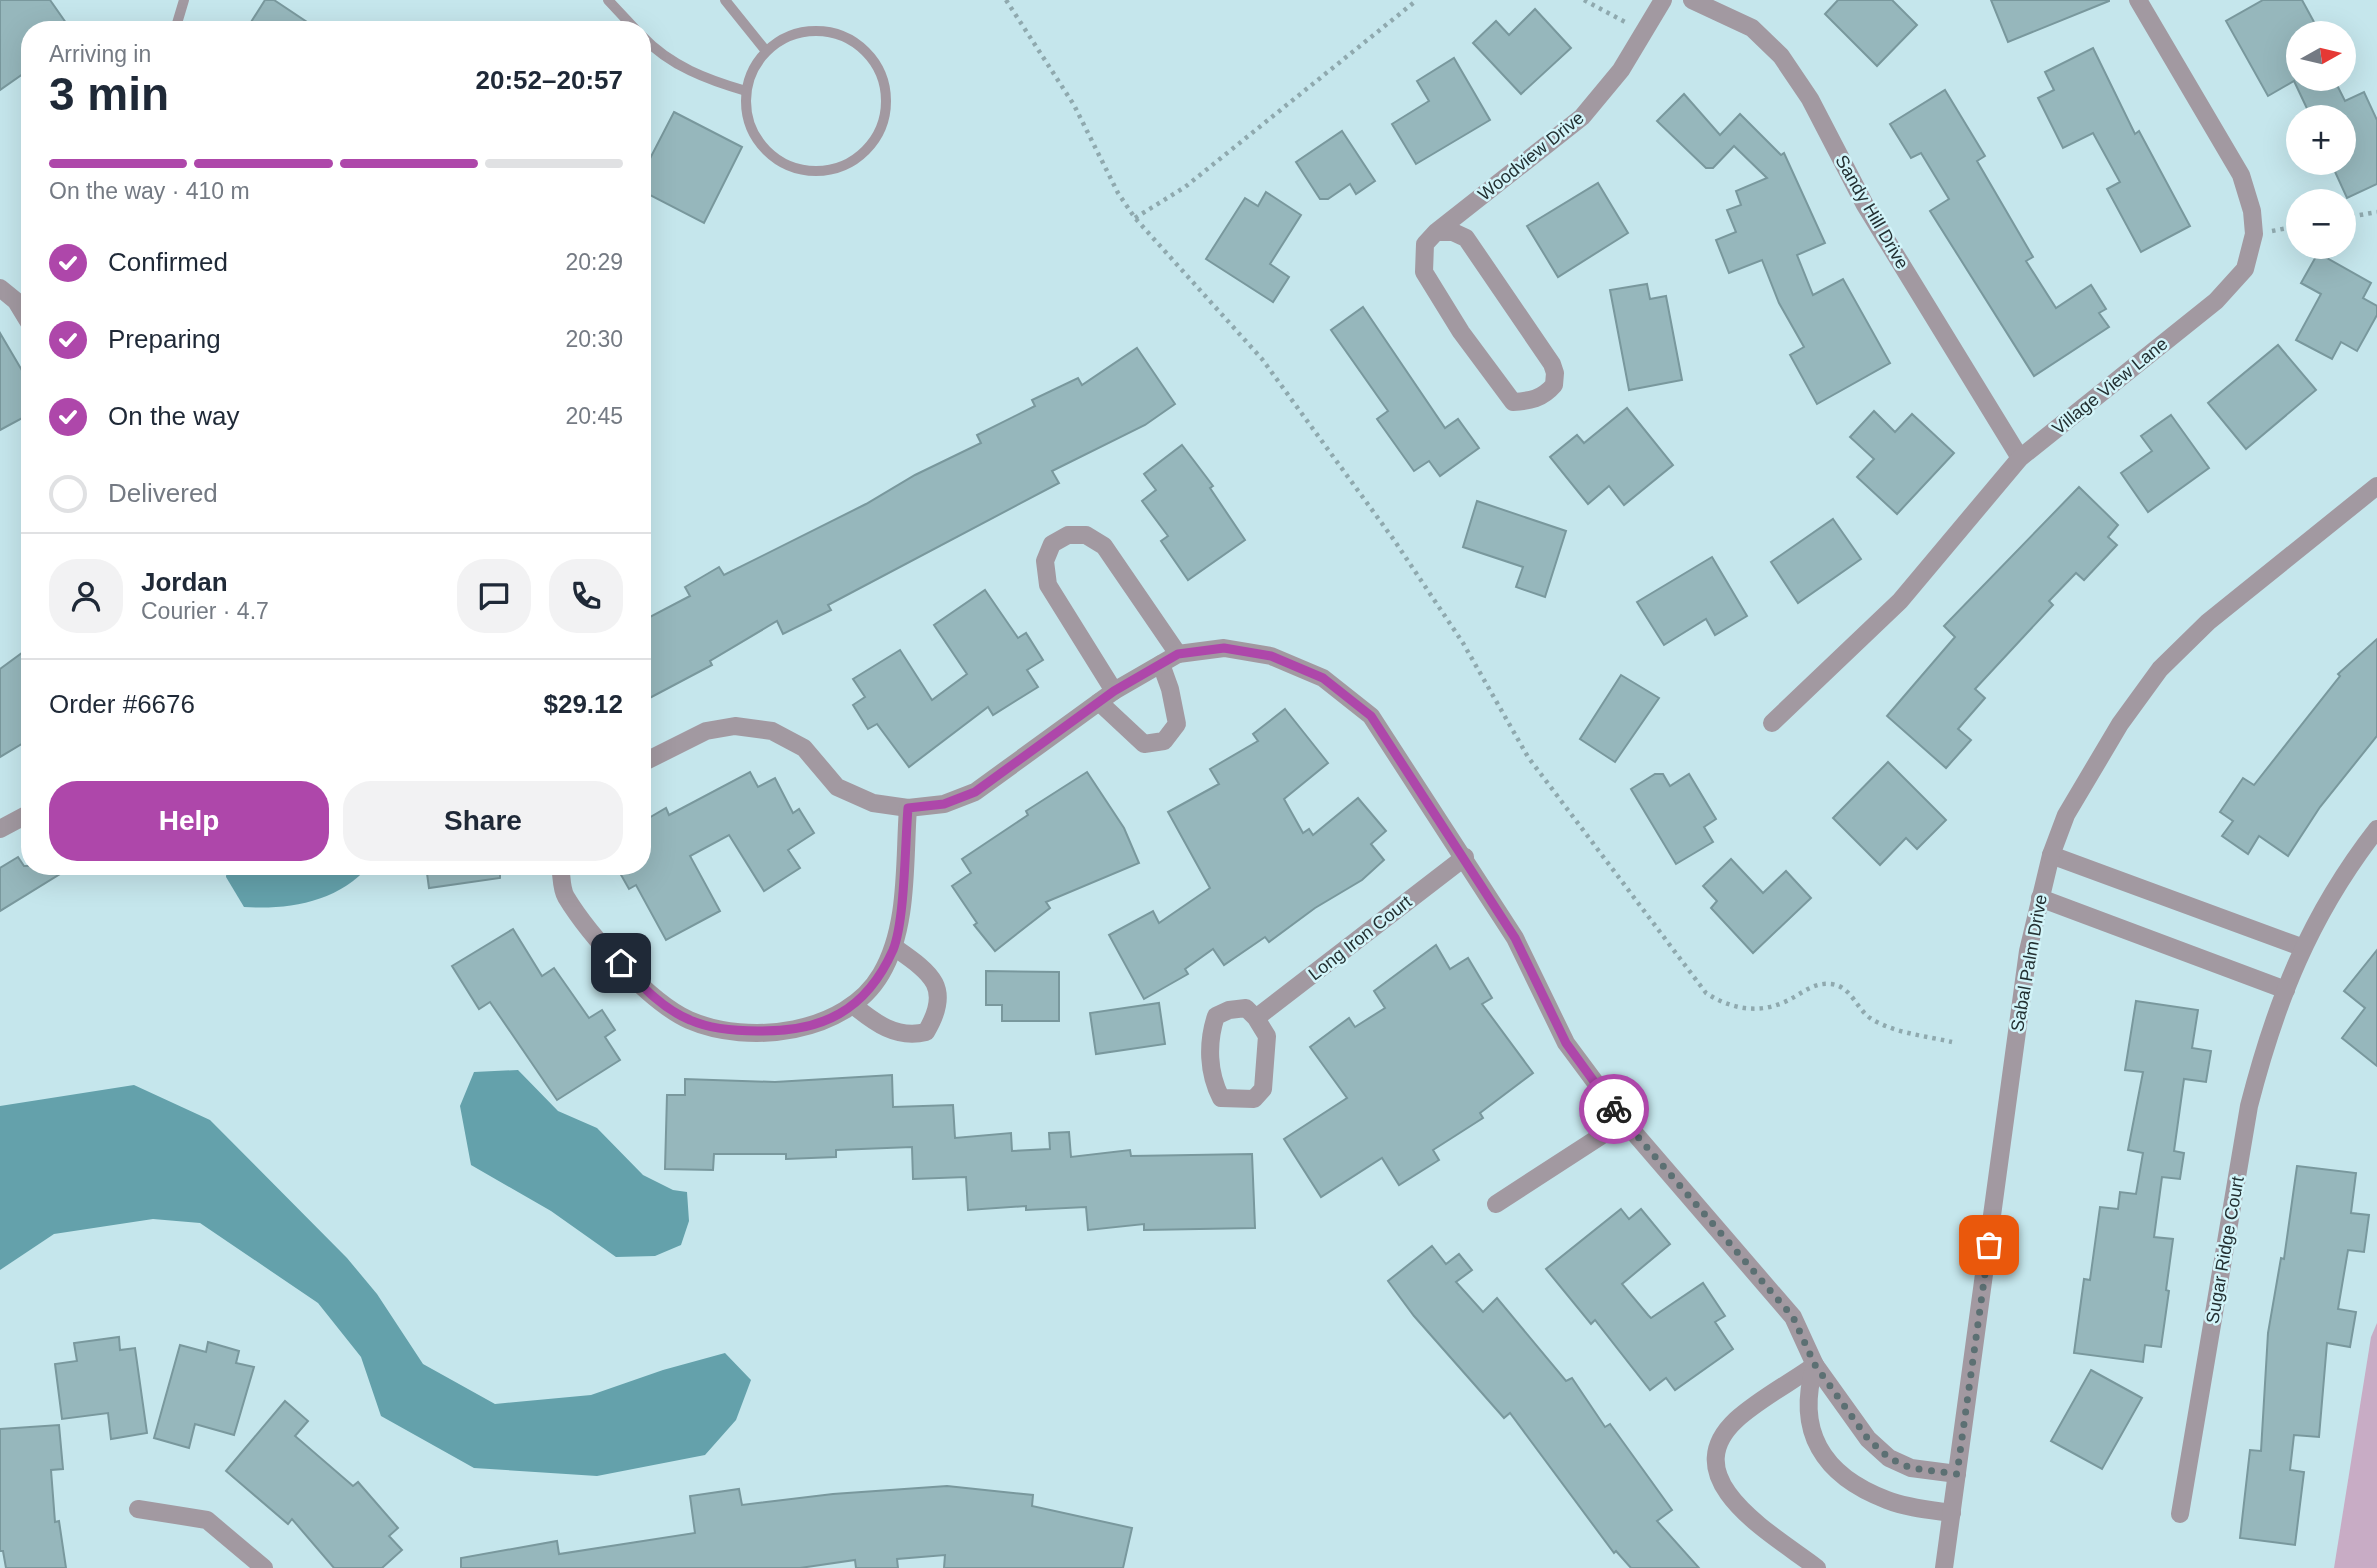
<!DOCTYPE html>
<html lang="en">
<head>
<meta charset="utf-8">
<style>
  body { margin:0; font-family:Helvetica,sans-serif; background:#f2f2f3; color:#1f2937; height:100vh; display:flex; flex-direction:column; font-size:26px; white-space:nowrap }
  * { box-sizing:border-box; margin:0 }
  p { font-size:23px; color:#747a83 }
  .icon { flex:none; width:38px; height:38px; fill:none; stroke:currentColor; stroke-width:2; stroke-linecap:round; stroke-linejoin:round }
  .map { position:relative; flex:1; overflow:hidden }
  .side { position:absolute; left:21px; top:21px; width:630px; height:854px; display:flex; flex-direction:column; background:#fff; border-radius:28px; box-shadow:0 7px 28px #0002 }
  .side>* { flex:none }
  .needle { width:46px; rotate:82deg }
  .controls { position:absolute; left:2286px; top:21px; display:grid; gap:14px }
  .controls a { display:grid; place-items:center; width:70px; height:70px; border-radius:50%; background:#fff; box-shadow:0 7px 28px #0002; font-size:35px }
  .pin { position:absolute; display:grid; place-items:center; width:60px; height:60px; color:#fff; margin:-30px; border-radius:14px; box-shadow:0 4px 10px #0006 }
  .courier { position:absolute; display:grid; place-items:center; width:70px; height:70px; margin:-35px; border:5px solid #ae47aa; border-radius:50%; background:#fff; color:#222; box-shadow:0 2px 9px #0007 }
  .headline em { font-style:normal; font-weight:700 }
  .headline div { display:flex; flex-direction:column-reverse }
  .headline { display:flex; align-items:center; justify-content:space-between; height:119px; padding:0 28px }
  h1 { font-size:46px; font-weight:700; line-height:52px }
  .bar { display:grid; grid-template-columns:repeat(4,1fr); gap:10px 7px; align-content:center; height:84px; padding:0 28px }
  .bar i { height:9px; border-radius:5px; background:#e0e1e3 }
  .bar .current { background:#ae47aa }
  .bar p { grid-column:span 4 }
  .line { display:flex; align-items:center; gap:18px; padding:0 28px; border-top:2px solid #e0e1e3 }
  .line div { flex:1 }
  .round { display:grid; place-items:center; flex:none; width:74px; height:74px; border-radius:28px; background:#f2f2f3 }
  ol { padding:0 28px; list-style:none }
  li { display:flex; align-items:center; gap:21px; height:77px }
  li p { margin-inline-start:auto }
  li .icon { padding:7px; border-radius:50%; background:#ae47aa; color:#fff; stroke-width:4 }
  li:last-child { color:#747a83 }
  li i { width:38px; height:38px; border:4px solid #e0e1e3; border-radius:50% }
  .primary-button { display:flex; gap:14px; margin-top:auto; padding:14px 28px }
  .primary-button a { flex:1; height:80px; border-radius:28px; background:#ae47aa; color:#fff; font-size:28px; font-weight:700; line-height:80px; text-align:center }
  .primary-button a+a { background:#f2f2f3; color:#1f2937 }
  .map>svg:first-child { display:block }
  .green { fill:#c8acc5 }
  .water { fill:#64a1ab }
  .building { fill:#96b7bc; stroke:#79989d; stroke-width:2 }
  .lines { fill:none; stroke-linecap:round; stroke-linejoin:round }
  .path { stroke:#8fa9ae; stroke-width:4.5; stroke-dasharray:3.5 5; stroke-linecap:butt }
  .service { stroke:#a299a1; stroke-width:10 }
  .minor { stroke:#a299a1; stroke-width:18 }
  .tertiary { stroke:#a299a1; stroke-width:18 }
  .done { stroke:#5c7073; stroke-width:7; stroke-dasharray:0 12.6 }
  .route { stroke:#ae47aa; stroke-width:9 }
  .labels { text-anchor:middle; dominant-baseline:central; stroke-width:5; stroke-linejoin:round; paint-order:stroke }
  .street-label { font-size:18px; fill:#233032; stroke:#d2f4f9 }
</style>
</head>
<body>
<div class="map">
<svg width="2377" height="1568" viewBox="0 0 2377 1568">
  <rect width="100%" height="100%" fill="#c5e6ec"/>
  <path class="green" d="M 2377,1323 L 2377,1568 L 2334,1568 L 2371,1337 Z"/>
  <g class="water">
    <path d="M 227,866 L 369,866 C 338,902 289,910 244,907 L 226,877 Z"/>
    <path d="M 518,1070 L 558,1111 L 597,1128 L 643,1175 L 673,1190 L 687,1192 L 689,1221 L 681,1245 L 655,1256 L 616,1257 L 551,1211 L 471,1165 L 460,1106 L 474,1072 Z"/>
    <path d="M 134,1085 L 210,1120 L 347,1258 L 377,1294 L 423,1364 L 495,1404 L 591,1395 L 663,1370 L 725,1353 L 751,1380 L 736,1420 L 705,1455 L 597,1476 L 474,1468 L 381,1416 L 361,1357 L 318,1303 L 200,1223 L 153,1219 L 54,1234 L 0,1270 L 0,1106 Z"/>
  </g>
  <g class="building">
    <path d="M 0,0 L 50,0 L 71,30 L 30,30 L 30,69 L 0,90 Z"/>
    <path d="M 265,0 L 274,0 L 319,30 L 246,30 Z"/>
    <path d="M 1838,0 L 1892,0 L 1917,25 L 1877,66 L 1825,14 Z"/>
    <path d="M 1991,0 L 2109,0 L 2109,1 L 2008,42 Z"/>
    <path d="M 2263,0 L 2302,0 L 2320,33 L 2298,33 L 2298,79 L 2334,79 L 2345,101 L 2364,92 L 2377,120 L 2377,184 L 2347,198 L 2331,163 L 2343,163 L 2343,117 L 2311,117 L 2294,81 L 2268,96 L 2226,21 Z"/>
    <path d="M 1535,9 L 1571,48 L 1521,94 L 1473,43 L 1496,21 L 1509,35 Z"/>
    <path d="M 2093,48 L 2135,134 L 2139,131 L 2190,226 L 2141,252 L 2107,189 L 2120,182 L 2093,133 L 2063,148 L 2038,98 L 2054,90 L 2045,72 Z"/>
    <path d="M 1454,58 L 1490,120 L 1416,164 L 1392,124 L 1429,101 L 1417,81 Z"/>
    <path d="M 1945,90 L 1985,156 L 1977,161 L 2033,257 L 2026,261 L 2056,308 L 2091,285 L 2106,309 L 2099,313 L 2109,327 L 2034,376 L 1930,211 L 1949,199 L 1921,153 L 1911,158 L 1890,124 Z"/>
    <path d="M 1684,94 L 1720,135 L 1740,114 L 1781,155 L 1784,153 L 1825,243 L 1797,255 L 1813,295 L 1843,279 L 1890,363 L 1817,404 L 1790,355 L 1804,347 L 1779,303 L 1762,260 L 1729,273 L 1716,240 L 1736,232 L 1727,210 L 1741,205 L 1736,191 L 1767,178 L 1734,146 L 1713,168 L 1706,168 L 1657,121 Z"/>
    <path d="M 674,112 L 742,147 L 704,223 L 642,191 L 642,174 Z"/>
    <path d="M 1342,131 L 1375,181 L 1356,194 L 1350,184 L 1328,199 L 1320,199 L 1296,162 Z"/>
    <path d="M 1598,183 L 1628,233 L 1558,277 L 1527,226 Z"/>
    <path d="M 1266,192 L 1301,215 L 1270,264 L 1289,277 L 1273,302 L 1206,259 L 1245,198 L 1258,206 Z"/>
    <path d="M 2318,253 L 2371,283 L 2363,298 L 2377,306 L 2377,315 L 2357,351 L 2341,342 L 2332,359 L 2296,340 L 2321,294 L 2301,283 Z"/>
    <path d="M 1647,284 L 1650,299 L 1666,296 L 1682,380 L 1629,390 L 1610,290 Z"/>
    <path d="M 1363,307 L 1445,428 L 1458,419 L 1479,448 L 1440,476 L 1429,461 L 1414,471 L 1377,419 L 1388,411 L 1331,330 Z"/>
    <path d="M 0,333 L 30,384 L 30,414 L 0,430 Z"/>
    <path d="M 2278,345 L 2316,390 L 2246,449 L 2208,403 Z"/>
    <path d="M 1137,348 L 1175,404 L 1145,425 L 1052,471 L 1059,483 L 828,605 L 831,610 L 783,634 L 777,621 L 710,661 L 712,665 L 642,702 L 642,621 L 690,596 L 685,587 L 719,567 L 724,575 L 866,504 L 915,475 L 981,443 L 977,435 L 1035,406 L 1032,400 L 1078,378 L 1082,385 Z"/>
    <path d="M 1627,408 L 1673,465 L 1624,505 L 1609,486 L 1588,504 L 1550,457 L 1577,435 L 1584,443 Z"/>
    <path d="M 1874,411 L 1895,432 L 1912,414 L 1954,453 L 1897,514 L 1857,477 L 1874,459 L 1850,437 Z"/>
    <path d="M 2171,415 L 2209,468 L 2148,512 L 2121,473 L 2152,451 L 2141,436 Z"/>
    <path d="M 1182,445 L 1213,486 L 1210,488 L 1245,540 L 1188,580 L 1161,541 L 1168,536 L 1142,501 L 1156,490 L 1144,474 Z"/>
    <path d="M 2079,487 L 2118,525 L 2108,537 L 2117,545 L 2084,580 L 2076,573 L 2049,601 L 2053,605 L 1975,689 L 1985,698 L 1958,729 L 1971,740 L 1946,768 L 1887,716 L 1955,637 L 1944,626 Z"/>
    <path d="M 1477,501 L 1566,531 L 1545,597 L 1516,587 L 1523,567 L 1463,547 Z"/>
    <path d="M 1833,519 L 1861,559 L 1798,603 L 1771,562 Z"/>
    <path d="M 1712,557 L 1747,616 L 1715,635 L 1706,619 L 1664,645 L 1637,602 Z"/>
    <path d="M 985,590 L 1018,638 L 1026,633 L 1043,660 L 1027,670 L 1038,687 L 993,715 L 988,707 L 909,767 L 877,724 L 868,729 L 853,705 L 865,697 L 853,679 L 900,650 L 932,700 L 967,674 L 934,625 Z"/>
    <path d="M 2377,639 L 2377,736 L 2320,807 L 2288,856 L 2259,836 L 2248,854 L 2222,836 L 2233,821 L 2220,812 L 2243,778 L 2254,785 L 2340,676 L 2338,674 Z"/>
    <path d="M 30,647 L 30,739 L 0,757 L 0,669 Z"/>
    <path d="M 1621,675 L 1659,698 L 1615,762 L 1580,739 Z"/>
    <path d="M 1285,709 L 1328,763 L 1284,799 L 1303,833 L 1309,829 L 1313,835 L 1358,798 L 1386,831 L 1371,844 L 1384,860 L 1362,880 L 1315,908 L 1269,942 L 1265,937 L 1224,965 L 1213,949 L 1185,969 L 1188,974 L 1144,999 L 1109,935 L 1153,911 L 1159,923 L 1210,888 L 1168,812 L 1219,784 L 1210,769 L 1258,741 L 1253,734 Z"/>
    <path d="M 1888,762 L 1946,820 L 1917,849 L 1906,838 L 1880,865 L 1833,818 Z"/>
    <path d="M 750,772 L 758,787 L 775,778 L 793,813 L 799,809 L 814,833 L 788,850 L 800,868 L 764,891 L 729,835 L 690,856 L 720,911 L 666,940 L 636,885 L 629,889 L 616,866 L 642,866 L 642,822 L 666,808 L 669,815 Z"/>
    <path d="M 1087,772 L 1124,828 L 1139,863 L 1046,902 L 1050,908 L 995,951 L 974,925 L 977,923 L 952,886 L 971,873 L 962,859 L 1028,815 L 1026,811 Z"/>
    <path d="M 1655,774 L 1663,774 L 1670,786 L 1689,774 L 1716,819 L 1704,827 L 1713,842 L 1676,864 L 1631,789 Z"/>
    <path d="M 18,857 L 24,866 L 73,866 L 0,911 L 0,868 Z"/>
    <path d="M 1731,859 L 1763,893 L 1786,871 L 1811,898 L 1753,953 L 1711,908 L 1717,901 L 1703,886 Z"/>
    <path d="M 426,866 L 500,866 L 500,878 L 429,888 Z"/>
    <path d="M 513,929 L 542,976 L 554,968 L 589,1018 L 602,1010 L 615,1030 L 605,1037 L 620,1060 L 557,1100 L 490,1002 L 479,1009 L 452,966 Z"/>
    <path d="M 1436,945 L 1450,969 L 1468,958 L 1492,998 L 1482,1004 L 1533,1073 L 1480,1113 L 1483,1118 L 1433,1150 L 1439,1160 L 1399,1185 L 1382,1158 L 1321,1197 L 1284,1139 L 1347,1098 L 1310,1047 L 1349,1018 L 1355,1027 L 1385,1008 L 1374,991 Z"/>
    <path d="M 2377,950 L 2377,1066 L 2342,1038 L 2365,1008 L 2344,991 Z"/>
    <path d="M 986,971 L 1059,972 L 1059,1021 L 1002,1021 L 1002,1005 L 986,1005 Z"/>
    <path d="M 2136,1001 L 2198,1010 L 2192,1048 L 2211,1051 L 2206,1082 L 2184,1079 L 2174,1151 L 2184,1153 L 2180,1179 L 2162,1177 L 2154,1237 L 2173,1239 L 2166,1290 L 2169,1291 L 2161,1347 L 2145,1345 L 2143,1362 L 2074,1353 L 2084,1279 L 2090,1280 L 2100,1207 L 2118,1209 L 2120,1192 L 2136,1194 L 2143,1153 L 2128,1150 L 2143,1072 L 2125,1070 Z"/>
    <path d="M 1159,1003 L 1165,1044 L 1096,1054 L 1090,1013 Z"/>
    <path d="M 892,1075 L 893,1107 L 953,1105 L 955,1138 L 1011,1133 L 1012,1151 L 1050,1149 L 1049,1133 L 1069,1132 L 1071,1157 L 1130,1150 L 1131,1156 L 1252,1154 L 1255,1228 L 1144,1230 L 1144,1224 L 1088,1230 L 1086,1207 L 1026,1210 L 1026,1206 L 968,1210 L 966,1177 L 913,1179 L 912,1147 L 836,1150 L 836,1157 L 786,1159 L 786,1154 L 714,1154 L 713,1170 L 665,1169 L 667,1095 L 685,1095 L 685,1079 L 775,1082 Z"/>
    <path d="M 2297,1166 L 2356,1173 L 2351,1213 L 2369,1215 L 2364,1252 L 2348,1250 L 2338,1309 L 2356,1312 L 2350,1347 L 2327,1343 L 2319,1437 L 2294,1435 L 2290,1470 L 2304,1472 L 2295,1545 L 2240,1538 L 2250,1450 L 2261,1451 L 2268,1333 L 2281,1258 L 2284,1259 Z"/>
    <path d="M 1621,1209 L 1629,1219 L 1641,1209 L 1670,1244 L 1622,1284 L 1648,1315 L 1651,1318 L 1703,1283 L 1725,1316 L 1715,1322 L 1733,1349 L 1675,1390 L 1666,1378 L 1650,1390 L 1595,1320 L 1591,1324 L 1546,1269 Z"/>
    <path d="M 1432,1246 L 1446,1264 L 1459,1254 L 1472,1270 L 1456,1282 L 1483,1312 L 1497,1298 L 1566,1381 L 1572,1378 L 1605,1427 L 1610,1424 L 1672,1510 L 1657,1521 L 1699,1568 L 1631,1568 L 1616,1551 L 1614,1553 L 1510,1413 L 1504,1418 L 1414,1316 L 1388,1281 Z"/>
    <path d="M 119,1337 L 120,1350 L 135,1348 L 147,1433 L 111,1439 L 108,1413 L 62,1419 L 55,1364 L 77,1361 L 74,1343 Z"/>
    <path d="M 208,1342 L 239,1351 L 236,1363 L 254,1367 L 234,1435 L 195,1424 L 189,1448 L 154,1438 L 180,1345 L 206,1352 Z"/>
    <path d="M 2091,1370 L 2142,1398 L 2102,1469 L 2051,1441 Z"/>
    <path d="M 285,1401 L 308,1421 L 295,1436 L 353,1486 L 358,1482 L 398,1528 L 389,1536 L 402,1550 L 382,1568 L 334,1568 L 292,1519 L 288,1524 L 226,1471 Z"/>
    <path d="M 59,1425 L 63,1469 L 51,1470 L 55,1522 L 59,1521 L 66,1568 L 6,1568 L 3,1551 L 0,1551 L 0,1429 Z"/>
    <path d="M 947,1486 L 1033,1495 L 1032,1506 L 1132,1528 L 1123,1568 L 944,1568 L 945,1555 L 897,1559 L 898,1568 L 856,1568 L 855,1560 L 800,1568 L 461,1568 L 461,1558 L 557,1541 L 559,1554 L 695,1533 L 690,1496 L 739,1489 L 742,1505 L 833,1494 Z"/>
  </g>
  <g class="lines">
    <g class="path">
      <path d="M 1006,0 L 1074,105 L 1118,193 L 1135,218 L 1262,359 L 1394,540 L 1463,643 L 1528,757 L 1706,993 C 1729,1008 1756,1014 1782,1003 C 1800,996 1811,982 1831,984 C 1851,986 1856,1008 1870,1018 C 1893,1033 1926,1036 1952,1042"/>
      <path d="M 1584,0 L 1627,23"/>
      <path d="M 1135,218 L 1185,187 L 1417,0"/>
      <path d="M 2343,218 L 2377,212"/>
      <path d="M 2272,231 L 2298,226"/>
    </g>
    <g class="service">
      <path d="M 608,0 L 636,30"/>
      <path d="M 725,0 L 766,51"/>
      <path d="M 175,30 L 184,0"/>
      <circle cx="816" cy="101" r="70"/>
      <path d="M 642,36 C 670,66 708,80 746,91"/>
    </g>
    <g class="minor">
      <path d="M 1692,0 L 1752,28 L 1781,56 L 1810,99 L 1865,205 L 2020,458"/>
      <path d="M 1436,232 L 1453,232 L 1466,238 L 1552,364 L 1555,373 L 1554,385 C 1542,399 1530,401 1513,402 L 1461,332 L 1424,272 L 1425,244 L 1436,232 L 1582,117 L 1621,70 L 1663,0"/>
      <path d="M 0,288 L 16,301 L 30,324"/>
      <path d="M 1114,691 L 1048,585 L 1045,561 L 1052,544 L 1068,535 L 1086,535 L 1104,546 L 1178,654"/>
      <path d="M 1099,702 L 1144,744 L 1164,741 L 1177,724 L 1170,689 L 1161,664"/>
      <path d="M 1772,723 L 1900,601 L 2020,458 L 2216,301 L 2245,269 L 2254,234 L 2252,211 L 2241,175 L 2138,0"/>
      <path d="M 642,763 L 706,731 L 735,726 L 772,731 L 804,748 L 837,787 L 873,803 L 908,808 L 944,804 L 975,792 L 1114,691 L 1178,654 L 1224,648 L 1271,656 L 1323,678 L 1371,716 L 1515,938 L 1566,1043 L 1624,1121 L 1793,1317 L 1815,1365 L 1868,1439 L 1889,1458 L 1911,1468 L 1957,1474"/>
      <path d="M 0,829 L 30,813"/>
      <path d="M 2051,855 L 2301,947"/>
      <path d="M 560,866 C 562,876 561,889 566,897 C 589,935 649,1002 689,1020 C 749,1046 846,1034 881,974 C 909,927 904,861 908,808"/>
      <path d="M 2040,898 L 2286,990"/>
      <path d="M 853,1005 C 875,1023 896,1039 926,1032 C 953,987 931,973 894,947"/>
      <path d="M 1256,1018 L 1267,1036 L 1263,1089 L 1254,1099 L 1221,1098 C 1208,1073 1207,1043 1216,1016 L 1229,1010 L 1246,1008 L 1256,1018 L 1465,857"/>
      <path d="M 1496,1204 L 1624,1121"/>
      <path d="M 1815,1365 C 1790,1383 1759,1399 1736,1420 C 1672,1480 1776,1536 1817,1568"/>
      <path d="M 1815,1365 C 1795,1431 1823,1476 1887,1500 C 1907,1508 1931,1510 1952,1513"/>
      <path d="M 138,1509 L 207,1520 L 264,1568"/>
      <path d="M 2180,1514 L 2249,1106 C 2276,1001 2310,915 2377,829"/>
    </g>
    <path class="tertiary" d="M 1944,1568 L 2028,951 L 2051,855 L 2066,815 L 2120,724 L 2160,669 L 2208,622 L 2377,486"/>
  </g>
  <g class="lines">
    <path class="done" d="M 1614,1109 L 1793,1317 L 1815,1365 L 1868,1439 L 1889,1458 L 1911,1468 L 1957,1474 L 1989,1245"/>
    <path class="route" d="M 621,963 C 642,986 661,1008 690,1020 C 710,1029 736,1031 758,1031 C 822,1032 866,1011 893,950 C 905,921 905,843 908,808 L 944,804 L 975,792 L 1114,691 L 1178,654 L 1224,648 L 1271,656 L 1323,678 L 1371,716 L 1515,938 L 1566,1043 L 1614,1109"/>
  </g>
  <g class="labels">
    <g class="street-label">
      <text transform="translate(1531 156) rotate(-39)">Woodview Drive</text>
      <text transform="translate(1872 212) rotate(60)">Sandy Hill Drive</text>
      <text transform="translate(2110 386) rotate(-39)">Village View Lane</text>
      <text transform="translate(1360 938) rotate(-38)">Long Iron Court</text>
      <text transform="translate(2029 963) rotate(-80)">Sabal Palm Drive</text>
      <text transform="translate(2225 1250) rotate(-80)">Sugar Ridge Court</text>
    </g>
  </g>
</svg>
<div class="controls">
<a><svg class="needle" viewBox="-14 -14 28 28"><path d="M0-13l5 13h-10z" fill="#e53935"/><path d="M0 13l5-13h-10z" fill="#747a83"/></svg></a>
<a>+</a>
<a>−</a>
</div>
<div class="pin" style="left:1989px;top:1245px;background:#ea580c"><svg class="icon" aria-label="bag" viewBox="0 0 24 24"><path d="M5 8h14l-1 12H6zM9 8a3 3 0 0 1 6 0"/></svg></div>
<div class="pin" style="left:621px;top:963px;background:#1f2937"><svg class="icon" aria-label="home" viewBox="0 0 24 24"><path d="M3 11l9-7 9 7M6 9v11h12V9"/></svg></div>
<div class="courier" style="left:1614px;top:1109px"><svg class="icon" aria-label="bike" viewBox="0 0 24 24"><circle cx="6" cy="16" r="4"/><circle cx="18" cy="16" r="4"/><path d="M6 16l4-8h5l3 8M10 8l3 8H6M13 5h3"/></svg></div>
<section class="side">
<div class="headline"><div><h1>3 min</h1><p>Arriving in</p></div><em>20:52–20:57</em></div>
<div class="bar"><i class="current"></i><i class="current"></i><i class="current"></i><i></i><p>On the way · 410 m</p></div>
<ol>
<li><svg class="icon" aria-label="check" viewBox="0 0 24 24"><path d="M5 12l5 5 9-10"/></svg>Confirmed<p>20:29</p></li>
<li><svg class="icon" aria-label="check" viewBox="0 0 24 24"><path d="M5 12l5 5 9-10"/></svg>Preparing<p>20:30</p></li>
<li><svg class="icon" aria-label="check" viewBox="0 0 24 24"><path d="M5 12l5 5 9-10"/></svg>On the way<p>20:45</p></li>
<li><i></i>Delivered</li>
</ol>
<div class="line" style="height:126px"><a class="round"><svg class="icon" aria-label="person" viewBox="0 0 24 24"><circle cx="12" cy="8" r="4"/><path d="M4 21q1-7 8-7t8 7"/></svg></a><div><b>Jordan</b><p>Courier · 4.7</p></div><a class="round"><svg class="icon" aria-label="chat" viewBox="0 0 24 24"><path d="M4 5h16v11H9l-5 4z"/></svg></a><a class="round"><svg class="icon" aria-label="phone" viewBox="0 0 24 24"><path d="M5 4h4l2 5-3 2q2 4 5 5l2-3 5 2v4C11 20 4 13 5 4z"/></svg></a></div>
<div class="line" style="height:91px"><div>Order #6676</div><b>$29.12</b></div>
<div class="primary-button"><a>Help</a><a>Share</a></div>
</section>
</div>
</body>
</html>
